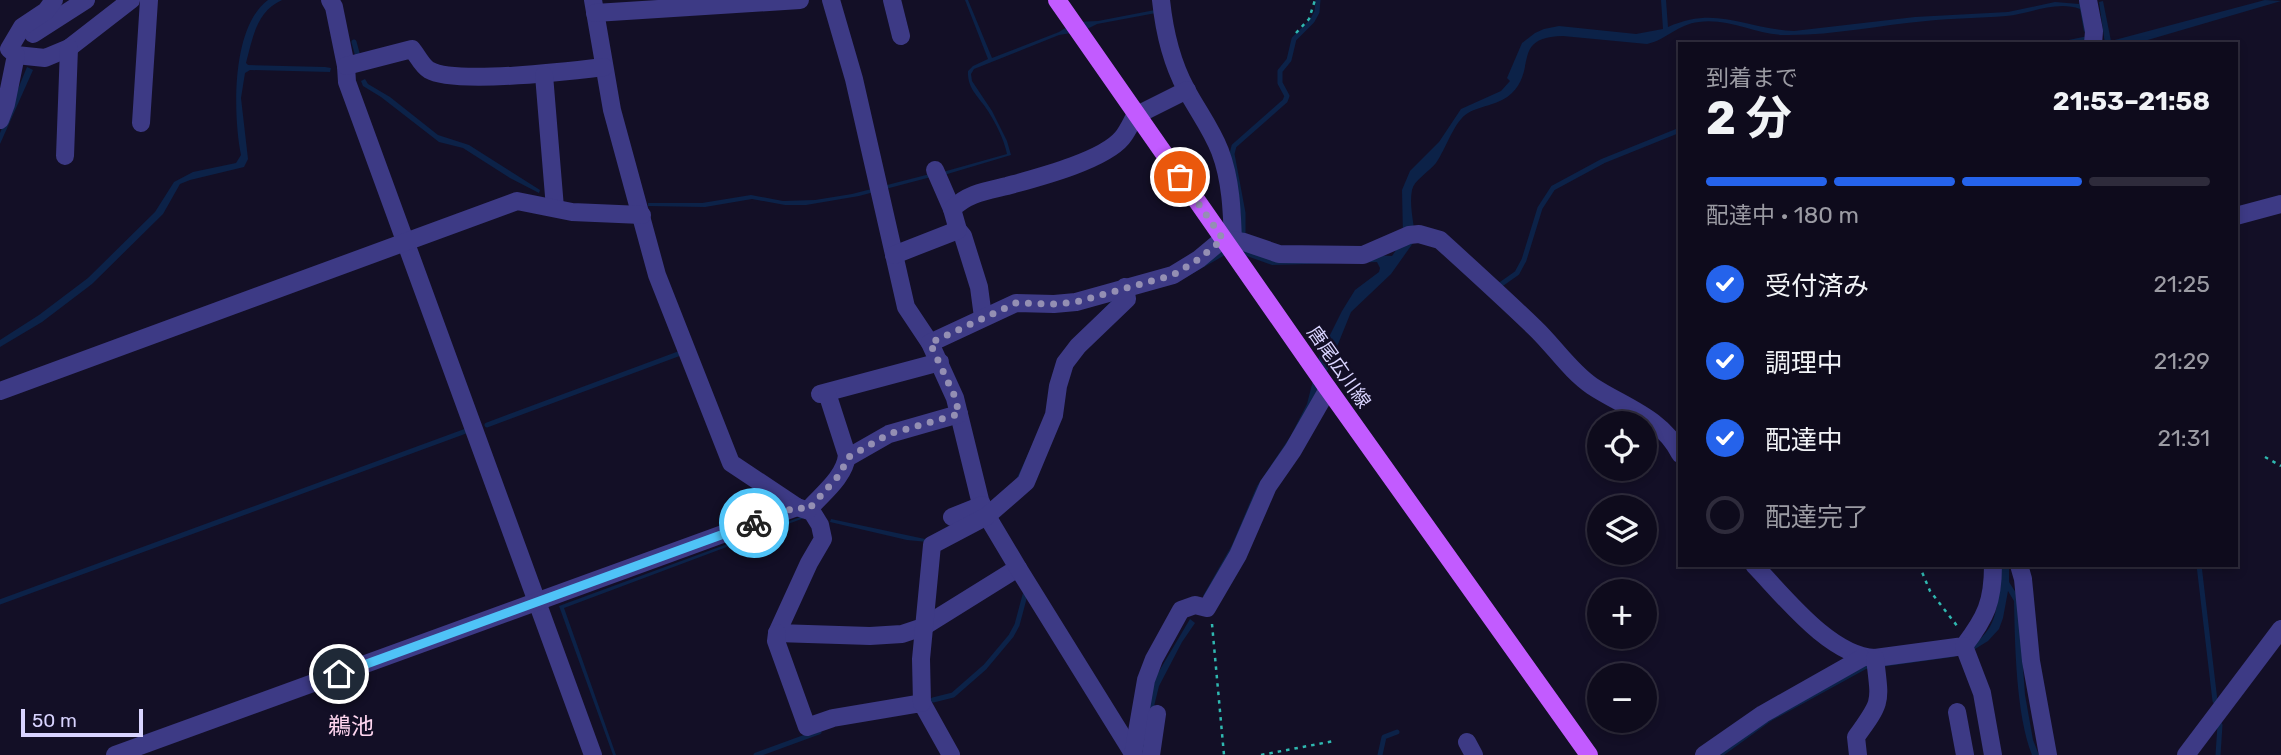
<!DOCTYPE html>
<html lang="ja">
<head>
<meta charset="utf-8">
<style>
  body { margin:0; font-family:Rubik,"Noto Sans JP",sans-serif; background:#1c1929; color:#f1f3f6; height:100vh; display:flex; flex-direction:column; font-size:26px; white-space:nowrap }
  * { box-sizing:border-box; margin:0 }
  p { font-size:23px; color:#9b9ba3 }
  .icon { flex:none; width:38px; height:38px; fill:none; stroke:currentColor; stroke-width:2; stroke-linecap:round; stroke-linejoin:round }
  .map { position:relative; flex:1; overflow:hidden }
  .details { position:absolute; left:1678px; top:42px; width:560px; height:525px; display:flex; flex-direction:column; background:#0e0b1c; border-radius:0px; box-shadow:0 4px 10px #0003,0 0 0 2px #2e2b3b }
  .details>* { flex:none }
  .tools { position:absolute; left:1587px; top:411px; display:grid; gap:14px }
  .tools a { display:grid; place-items:center; width:70px; height:70px; border-radius:50%; background:#0e0b1c; box-shadow:0 4px 10px #0003,0 0 0 2px #2e2b3b; font-size:35px }
  .scale { position:absolute; left:21px; bottom:18px; width:122px; box-sizing:border-box; padding-left:7px; border:4px solid #d9d4ff; border-top:0; font-size:19px; line-height:24px; white-space:nowrap; color:#d9d4ff; -webkit-text-stroke:5px #130f26; paint-order:stroke }
  .pin { position:absolute; display:grid; place-items:center; width:60px; height:60px; color:#fff; margin:-30px; border:4px solid #fff; border-radius:50%; box-shadow:0 2px 7px #0007 }
  .courier { position:absolute; display:grid; place-items:center; width:70px; height:70px; margin:-35px; border:5px solid #4fc3f7; border-radius:50%; background:#fff; color:#222; box-shadow:0 2px 9px #0007 }
  .overview em { font-style:normal; font-weight:700 }
  .overview div { display:flex; flex-direction:column-reverse }
  .overview { display:flex; align-items:center; justify-content:space-between; height:119px; padding:0 28px }
  h1 { font-size:46px; font-weight:700; line-height:52px }
  .bar { display:grid; grid-template-columns:repeat(4,1fr); gap:10px 7px; align-content:center; height:84px; padding:0 28px }
  .bar i { height:9px; border-radius:5px; background:#2e2b3b }
  .bar .on { background:#2563eb }
  .bar p { grid-column:span 4 }
  ol { padding:0 28px; list-style:none }
  li { display:flex; align-items:center; gap:21px; height:77px }
  li p { margin-inline-start:auto }
  li .icon { padding:7px; border-radius:50%; background:#2563eb; color:#fff; stroke-width:4 }
  li:last-child { color:#9b9ba3 }
  li i { width:38px; height:38px; border:4px solid #2e2b3b; border-radius:50% }
  .map>svg:first-child { display:block }
  .water { fill:#0c2248 }
  .lines { fill:none; stroke-linecap:round; stroke-linejoin:round }
  .stream { stroke:#0c2248; stroke-width:5 }
  .path { stroke:#2fb8b0; stroke-width:2.5; stroke-dasharray:3.5 5; stroke-linecap:butt }
  .minor { stroke:#3d3a85; stroke-width:18 }
  .major { stroke:#c25bff; stroke-width:18 }
  .done { stroke:#948fb3; stroke-width:7; stroke-dasharray:0 12.6 }
  .route { stroke:#4fc3f7; stroke-width:9 }
  .labels { text-anchor:middle; dominant-baseline:central; stroke-width:5; stroke-linejoin:round; paint-order:stroke }
  .street-label { font-size:19px; fill:#d9d4ff; stroke:#130f26 }
  .quarter-label { font-size:23px; fill:#ffd6f0; stroke:#130f26 }
</style>
</head>
<body>
<div class="map">
<svg width="2281" height="755" viewBox="0 0 2281 755">
  <rect width="100%" height="100%" fill="#130f26"/>
  <g class="water">
    <path d="M 268,0 L 282,0 C 256,12 253,37 246,63 L 248,65 L 325,67 L 331,68 L 330,72 L 250,70 L 245,73 L 241,98 L 248,159 L 244,167 L 190,180 L 180,184 L 163,214 L 92,284 L 42,322 L 0,347 L 0,340 L 39,315 L 88,278 L 155,212 L 174,182 L 193,172 L 236,163 L 241,155 C 233,115 231,27 268,0 Z"/>
    <path d="M 965,0 L 968,0 L 992,58 L 1059,32 L 1075,22 L 1098,21 L 1155,10 L 1156,13 L 1097,24 L 1083,31 L 1059,35 L 974,69 L 971,74 L 972,81 L 992,111 L 1007,141 L 1011,155 L 944,175 L 943,172 L 950,170 L 1007,154 C 1004,139 996,124 988,111 C 979,97 967,89 968,71 L 973,66 L 988,59 Z"/>
    <path d="M 1661,0 L 1666,0 L 1668,27 C 1718,5 1744,29 1794,31 L 1915,17 L 2008,12 L 2055,2 L 2079,4 L 2079,0 L 2082,0 L 2088,31 L 2084,32 L 2080,9 C 2056,0 2030,14 2006,16 C 1980,18 1953,18 1926,21 C 1879,25 1831,36 1783,35 C 1755,34 1728,18 1699,22 C 1678,24 1666,40 1647,44 L 1563,36 C 1511,37 1537,69 1512,93 C 1500,105 1482,105 1468,113 C 1454,121 1446,149 1436,163 C 1429,172 1414,180 1412,190 C 1409,205 1414,223 1415,238 L 1413,243 L 1391,274 L 1351,312 L 1319,391 L 1207,599 L 1203,596 L 1232,545 L 1257,486 L 1290,437 L 1307,404 L 1319,357 L 1342,311 L 1355,290 L 1379,272 L 1380,268 L 1377,262 L 1272,265 L 1244,255 L 1225,255 L 1188,276 L 1137,292 L 1073,346 L 1050,412 L 1024,476 L 994,503 L 928,542 L 907,540 L 830,522 L 831,519 L 925,539 L 934,536 L 988,504 L 1016,480 L 1041,426 L 1071,343 L 1115,297 L 1225,247 L 1392,256 L 1401,243 L 1403,236 L 1402,190 L 1410,171 L 1439,142 L 1461,109 L 1501,91 L 1510,81 L 1507,78 L 1522,43 L 1535,33 L 1544,29 L 1559,26 L 1636,34 L 1663,29 Z"/>
    <path d="M 2265,0 L 2281,1 L 2134,44 L 2105,44 L 2099,2 L 2103,1 L 2111,41 Z"/>
    <path d="M 27,67 L 33,70 L 0,144 L 0,133 Z"/>
    <path d="M 365,79 L 368,84 L 390,97 L 438,135 L 469,145 L 540,190 L 539,193 L 510,178 L 463,148 L 439,142 L 381,97 L 363,86 L 361,81 Z"/>
    <path d="M 930,174 L 931,177 L 859,196 L 806,205 L 785,205 L 752,199 L 705,207 L 648,206 L 648,203 L 702,203 L 751,195 L 783,201 L 815,200 L 852,194 Z"/>
    <path d="M 803,516 L 804,518 L 564,608 L 616,755 L 613,755 L 559,606 Z"/>
    <path d="M 1996,565 L 2009,565 L 2009,582 L 2018,596 L 2025,695 L 2033,740 L 2039,755 L 2032,755 C 2016,714 2015,646 2014,601 L 2008,591 L 2003,618 L 1999,629 L 1988,641 L 1975,649 L 1953,657 L 1866,669 L 1771,721 L 1724,755 L 1712,755 L 1865,663 L 1973,644 C 2001,626 1999,595 1996,565 Z"/>
    <path d="M 1190,619 L 1195,623 L 1182,642 L 1159,686 L 1142,755 L 1148,707 L 1155,678 Z"/>
  </g>
  <g class="lines">
    <g class="stream">
      <path d="M 354,42 L 357,53"/>
      <path d="M 2062,44 L 2086,39"/>
      <path d="M 1243,234 L 1243,213 L 1232,154 L 1234,146 L 1285,101 L 1287,96 L 1280,83 L 1280,71 L 1289,60 L 1294,39 L 1312,21 L 1317,12 L 1318,0"/>
      <path d="M 1500,285 L 1517,273 L 1524,260 L 1540,208 L 1553,188 L 1603,161 L 1680,130"/>
      <path d="M 487,425 L 678,354"/>
      <path d="M 2199,565 L 2215,701"/>
      <path d="M 0,602 L 466,431"/>
      <path d="M 933,700 L 953,695 L 985,667 L 1011,636 L 1017,625 L 1025,595"/>
      <path d="M 756,755 L 819,732"/>
      <path d="M 1380,755 L 1384,737 L 1397,732"/>
      <path d="M 2218,755 L 2220,725"/>
    </g>
    <g class="path">
      <path d="M 1296,33 L 1309,19 L 1315,0"/>
      <path d="M 2265,457 L 2281,466"/>
      <path d="M 1919,565 L 1930,591 L 1958,627"/>
      <path d="M 1212,624 L 1224,755"/>
      <path d="M 1261,755 L 1334,741"/>
    </g>
    <g class="minor">
      <path d="M 330,0 L 334,7 L 346,66 L 347,82 L 593,755"/>
      <path d="M 593,0 L 612,110 L 657,275 L 731,463 L 797,507 L 812,512 L 820,525 L 823,539 L 809,563 L 777,633 L 870,636 L 902,634 L 923,627 L 1018,568"/>
      <path d="M 831,0 L 854,79 L 906,307 L 930,343 L 955,398 L 980,500 L 987,516 L 1018,568 L 1134,755"/>
      <path d="M 892,0 L 901,36"/>
      <path d="M 1161,0 C 1164,29 1172,63 1186,89 C 1197,110 1211,128 1220,151 C 1231,180 1232,211 1233,242"/>
      <path d="M 2088,0 L 2094,31 L 2093,44"/>
      <path d="M 595,13 L 800,0"/>
      <path d="M 33,34 L 86,0"/>
      <path d="M 16,55 L 45,58 L 69,48 L 131,0"/>
      <path d="M 346,66 L 412,49 C 417,55 422,66 429,70 C 454,85 571,71 604,67"/>
      <path d="M 544,75 L 555,208"/>
      <path d="M 1137,115 L 1187,90"/>
      <path d="M 0,120 L 6,104 L 16,55 L 9,49 L 22,27 L 46,11 L 54,0"/>
      <path d="M 141,123 L 149,0"/>
      <path d="M 65,156 L 69,48"/>
      <path d="M 935,170 L 952,209"/>
      <path d="M 2236,216 L 2281,204"/>
      <path d="M 958,230 L 963,236 L 979,287 L 983,317"/>
      <path d="M 894,255 L 958,230 L 952,209 C 968,193 986,191 1007,186 C 1036,178 1103,161 1122,138 C 1128,131 1132,121 1136,114"/>
      <path d="M 930,343 L 1016,303 L 1054,304 L 1076,302 L 1173,275 L 1199,259 L 1223,239 L 1244,242 L 1279,254 L 1363,255 L 1409,235 L 1419,234 L 1440,240 C 1472,269 1504,298 1535,328 C 1554,346 1570,371 1592,386 C 1622,406 1663,418 1680,454"/>
      <path d="M 0,391 L 517,201 L 572,212 L 642,215"/>
      <path d="M 820,394 L 940,362"/>
      <path d="M 847,458 L 889,434 L 959,414"/>
      <path d="M 808,510 C 822,494 845,477 847,455 L 827,393"/>
      <path d="M 952,517 L 982,505"/>
      <path d="M 1754,565 C 1784,596 1830,656 1875,658 L 1964,646 C 1986,617 1993,602 1993,565"/>
      <path d="M 2019,565 L 2023,579 L 2031,661 L 2048,755"/>
      <path d="M 777,633 L 776,641 L 807,727 L 833,718 L 922,703 L 951,755"/>
      <path d="M 1964,646 L 1982,693 L 1993,755"/>
      <path d="M 922,703 L 921,659 L 932,545 L 987,516 L 1026,482 L 1054,415 L 1058,386 L 1065,363 L 1078,346 L 1127,299 L 1125,287"/>
      <path d="M 1957,712 L 1965,755"/>
      <path d="M 1467,742 L 1474,755"/>
      <path d="M 115,755 L 797,507"/>
      <path d="M 1133,755 L 1146,680 L 1154,659 L 1181,610 L 1195,605 L 1207,608 L 1238,555 L 1268,486 L 1293,450 L 1328,389"/>
      <path d="M 1151,755 L 1157,714"/>
      <path d="M 1704,755 L 1763,714 L 1862,658"/>
      <path d="M 1858,755 L 1856,737 C 1883,700 1880,703 1875,658"/>
      <path d="M 2186,755 L 2281,629"/>
    </g>
    <path class="major" d="M 1057,0 L 1324,383 L 1589,755"/>
  </g>
  <g class="lines">
    <path class="done" d="M 754,523 L 797,507 L 808,510 L 841,473 L 847,458 L 889,434 L 959,414 L 955,397 L 930,343 L 1016,303 L 1054,304 L 1076,302 L 1173,275 L 1199,259 L 1223,239 L 1180,177"/>
    <path class="route" d="M 339,674 L 754,523"/>
  </g>
  <g class="labels">
    <g class="street-label">
      <text transform="translate(1339 367) rotate(55)">唐尾広川線</text>
    </g>
    <g class="quarter-label">
      <text x="351" y="726">鵜池</text>
    </g>
  </g>
</svg>
<div class="tools">
<a><svg class="icon" aria-label="locate" viewBox="0 0 24 24"><circle cx="12" cy="12" r="6"/><path d="M12 2v4M12 18v4M2 12h4M18 12h4"/></svg></a>
<a><svg class="icon" aria-label="layers" viewBox="0 0 24 24"><path d="M12 4l9 5-9 5-9-5zM3 14l9 5 9-5"/></svg></a>
<a>+</a>
<a>−</a>
</div>
<div class="scale">50 m</div>
<div class="pin" style="left:1180px;top:177px;background:#ea580c"><svg class="icon" aria-label="bag" viewBox="0 0 24 24"><path d="M5 8h14l-1 12H6zM9 8a3 3 0 0 1 6 0"/></svg></div>
<div class="pin" style="left:339px;top:674px;background:#1f2937"><svg class="icon" aria-label="home" viewBox="0 0 24 24"><path d="M3 11l9-7 9 7M6 9v11h12V9"/></svg></div>
<div class="courier" style="left:754px;top:523px"><svg class="icon" aria-label="bike" viewBox="0 0 24 24"><circle cx="6" cy="16" r="4"/><circle cx="18" cy="16" r="4"/><path d="M6 16l4-8h5l3 8M10 8l3 8H6M13 5h3"/></svg></div>
<section class="details">
<div class="overview"><div><h1>2 分</h1><p>到着まで</p></div><em>21:53–21:58</em></div>
<div class="bar"><i class="on"></i><i class="on"></i><i class="on"></i><i></i><p>配達中 · 180 m</p></div>
<ol>
<li><svg class="icon" aria-label="check" viewBox="0 0 24 24"><path d="M5 12l5 5 9-10"/></svg>受付済み<p>21:25</p></li>
<li><svg class="icon" aria-label="check" viewBox="0 0 24 24"><path d="M5 12l5 5 9-10"/></svg>調理中<p>21:29</p></li>
<li><svg class="icon" aria-label="check" viewBox="0 0 24 24"><path d="M5 12l5 5 9-10"/></svg>配達中<p>21:31</p></li>
<li><i></i>配達完了</li>
</ol>
</section>
</div>
</body>
</html>
